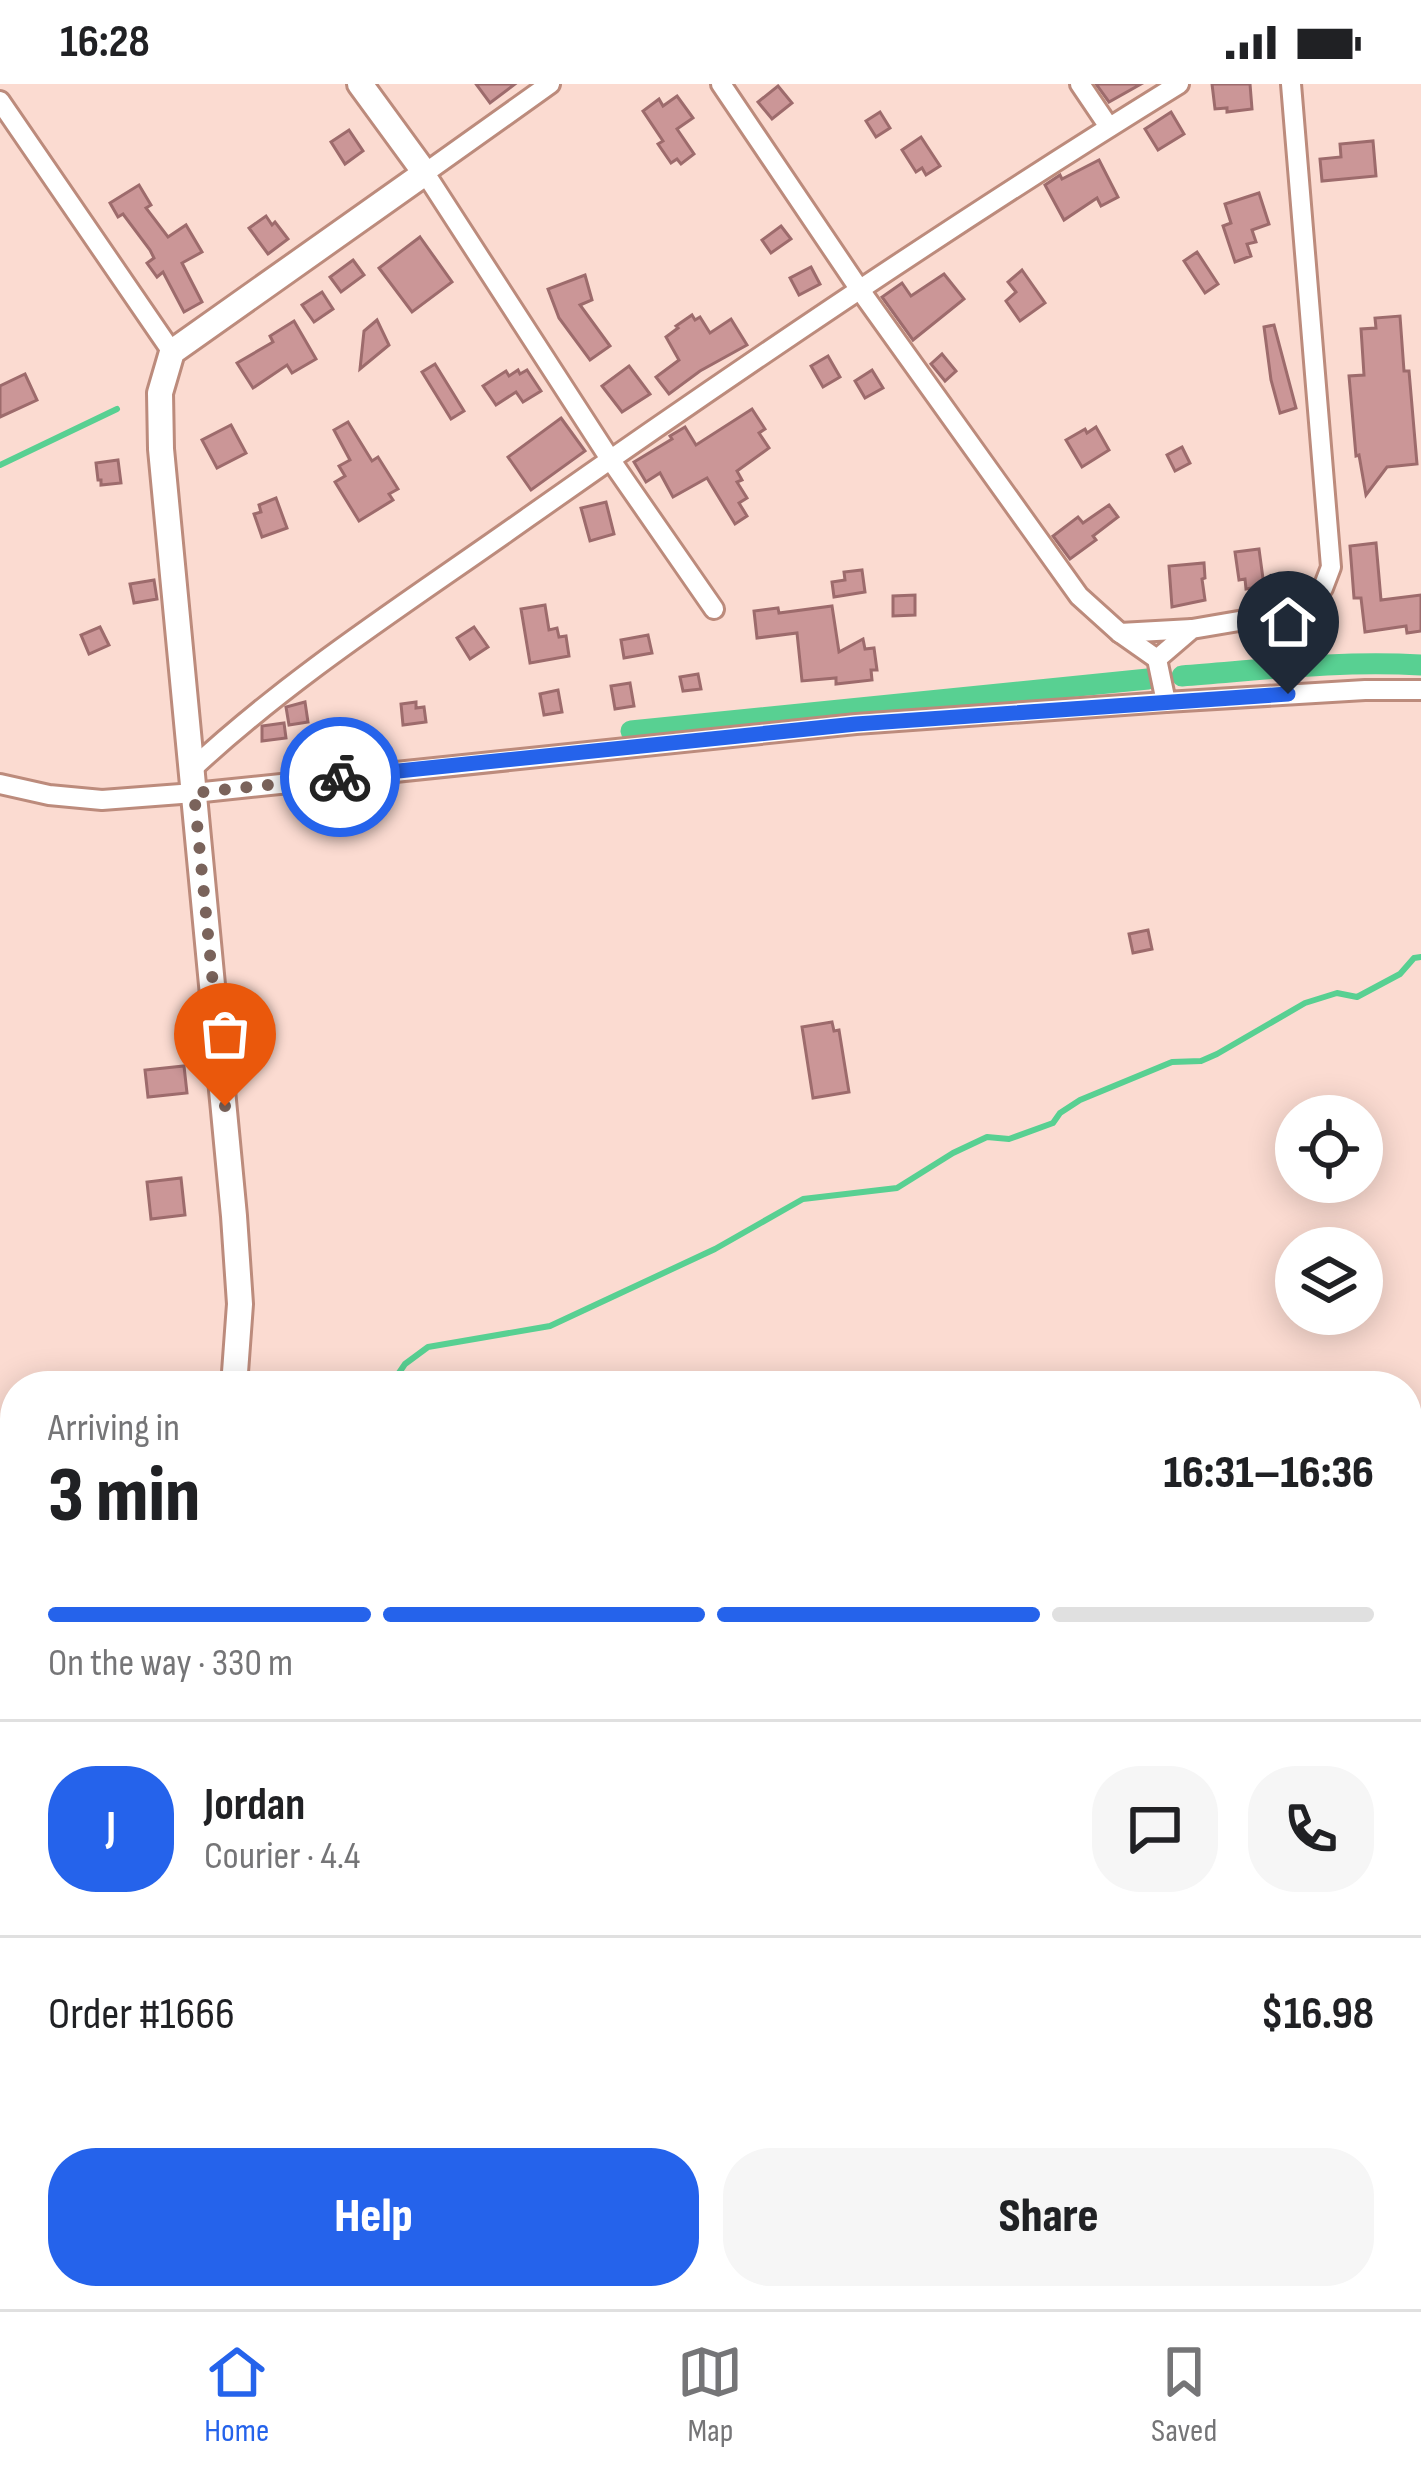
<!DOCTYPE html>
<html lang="en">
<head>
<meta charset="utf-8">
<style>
  body { margin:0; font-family:"Sofia Sans Condensed",sans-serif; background:#f6f6f6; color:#202124; height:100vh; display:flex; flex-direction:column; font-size:45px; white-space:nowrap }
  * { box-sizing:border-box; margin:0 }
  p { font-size:39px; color:#757577 }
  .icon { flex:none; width:66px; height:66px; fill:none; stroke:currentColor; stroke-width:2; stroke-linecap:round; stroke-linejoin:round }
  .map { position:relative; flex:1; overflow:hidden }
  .side { position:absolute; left:0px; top:1287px; width:1422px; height:939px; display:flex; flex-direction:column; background:#fff; border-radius:48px 48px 0 0; box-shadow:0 6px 30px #0003 }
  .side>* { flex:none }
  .buttons { position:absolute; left:1275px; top:1011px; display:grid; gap:24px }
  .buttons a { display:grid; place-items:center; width:108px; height:108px; border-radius:50%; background:#fff; box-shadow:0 6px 30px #0003; font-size:60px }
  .pin { position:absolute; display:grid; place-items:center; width:102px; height:102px; color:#fff; margin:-123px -51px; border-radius:50% 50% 50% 0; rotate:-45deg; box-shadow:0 0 12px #0007 }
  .pin .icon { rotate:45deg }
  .courier { position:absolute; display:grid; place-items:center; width:120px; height:120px; margin:-60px; border:9px solid #2563eb; border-radius:50%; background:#fff; color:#222; box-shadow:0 3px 15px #0007 }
  .head em { font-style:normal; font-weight:800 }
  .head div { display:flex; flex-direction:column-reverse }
  .head { display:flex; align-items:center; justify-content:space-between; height:204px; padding:0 48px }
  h1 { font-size:78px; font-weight:800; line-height:90px }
  .bar { display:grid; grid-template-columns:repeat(4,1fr); gap:18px 12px; align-content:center; height:144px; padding:0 48px }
  .bar i { height:15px; border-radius:9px; background:#e0e0e0 }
  .bar .on { background:#2563eb }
  .bar p { grid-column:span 4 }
  .line { display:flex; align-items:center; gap:30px; padding:0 48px; border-top:3px solid #e0e0e0 }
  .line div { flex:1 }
  .round { display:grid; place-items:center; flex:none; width:126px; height:126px; border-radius:48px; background:#f6f6f6 }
  .action { display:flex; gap:24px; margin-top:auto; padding:24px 48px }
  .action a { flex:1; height:138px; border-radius:48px; background:#2563eb; color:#fff; font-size:48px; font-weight:800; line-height:138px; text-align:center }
  .action a+a { background:#f6f6f6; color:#202124 }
  .status { display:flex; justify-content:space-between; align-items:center; height:84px; padding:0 60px; background:#fff; direction:ltr }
  .status svg { height:33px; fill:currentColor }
  .tab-bar { display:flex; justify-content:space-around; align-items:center; height:168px; border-top:3px solid #e0e0e0; background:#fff; font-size:33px; color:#757577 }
  .tab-bar a { display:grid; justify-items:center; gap:6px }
  .tab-bar .on { color:#2563eb }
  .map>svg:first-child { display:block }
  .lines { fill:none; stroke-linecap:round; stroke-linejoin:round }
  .stream { stroke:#58d092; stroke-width:6 }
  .canal { stroke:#58d092; stroke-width:21 }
  .building { fill:#cb9697; stroke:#9d6b6c; stroke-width:3 }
  .minor-casing { stroke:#bc8b7c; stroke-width:24 }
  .tertiary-casing { stroke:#bc8b7c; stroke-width:30 }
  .minor { stroke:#fff; stroke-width:18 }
  .tertiary { stroke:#fff; stroke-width:24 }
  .done { stroke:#7a635b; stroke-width:12; stroke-dasharray:0 21.6 }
  .route { stroke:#2563eb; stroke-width:15 }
</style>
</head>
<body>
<div class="status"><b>16:28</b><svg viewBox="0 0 49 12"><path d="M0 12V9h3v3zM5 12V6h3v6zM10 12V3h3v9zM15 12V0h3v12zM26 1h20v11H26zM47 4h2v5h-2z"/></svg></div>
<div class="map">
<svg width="1421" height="2225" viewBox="0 0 1421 2225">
  <rect width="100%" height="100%" fill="#fbdbd1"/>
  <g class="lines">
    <g class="stream">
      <path d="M 0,381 L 117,325"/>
      <path d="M 390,1302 L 405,1280 L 428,1263 L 550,1242 L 715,1165 L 803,1115 L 897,1104 L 953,1069 L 987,1053 L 1009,1055 L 1053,1039 L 1060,1029 L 1080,1016 L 1172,978 L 1201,977 L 1217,970 L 1305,919 L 1337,909 L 1357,913 L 1400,890 L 1414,874 L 1421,873"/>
    </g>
    <g class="canal">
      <path d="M 1182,592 C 1262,586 1341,576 1421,581"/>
      <path d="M 631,647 L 1148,595"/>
      <path d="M 1407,1640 L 1421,1631"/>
    </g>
  </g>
  <g class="building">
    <path d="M 476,0 L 515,0 L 490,19 Z"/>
    <path d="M 1096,0 L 1141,0 L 1109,18 Z"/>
    <path d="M 1212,0 L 1250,0 L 1252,25 L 1227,28 L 1227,24 L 1215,25 Z"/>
    <path d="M 778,2 L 792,19 L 772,35 L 758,18 Z"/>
    <path d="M 677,12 L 693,34 L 677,45 L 694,70 L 681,80 L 677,75 L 671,79 L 658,60 L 663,57 L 643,27 L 659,15 L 663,22 Z"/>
    <path d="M 880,28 L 890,44 L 876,53 L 866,37 Z"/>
    <path d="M 1171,28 L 1184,50 L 1158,66 L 1145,45 Z"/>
    <path d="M 349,46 L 363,67 L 345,80 L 331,58 Z"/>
    <path d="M 921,53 L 940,82 L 926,91 L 922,84 L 916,88 L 902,66 Z"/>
    <path d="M 1373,57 L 1376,92 L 1322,97 L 1320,75 L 1341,73 L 1340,60 Z"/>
    <path d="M 1099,76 L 1118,113 L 1101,122 L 1097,114 L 1064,136 L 1045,101 L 1060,91 L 1062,95 Z"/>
    <path d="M 139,101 L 151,121 L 146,124 L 168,153 L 186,141 L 202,168 L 182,179 L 202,218 L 184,228 L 163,188 L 157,193 L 147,179 L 154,174 L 150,166 L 123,130 L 118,133 L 110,119 Z"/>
    <path d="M 1259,109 L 1269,140 L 1252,146 L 1256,158 L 1247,160 L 1251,172 L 1235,178 L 1223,142 L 1231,139 L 1225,120 Z"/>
    <path d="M 266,132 L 272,141 L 275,138 L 288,155 L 268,170 L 249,144 Z"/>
    <path d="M 781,142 L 791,155 L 771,169 L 762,156 Z"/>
    <path d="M 420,153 L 452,198 L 412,228 L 379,184 Z"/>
    <path d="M 1197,168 L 1218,200 L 1205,209 L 1184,177 Z"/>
    <path d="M 353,176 L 364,191 L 341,208 L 330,193 Z"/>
    <path d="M 811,183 L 820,200 L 799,211 L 790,194 Z"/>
    <path d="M 1022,186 L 1045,219 L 1020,237 L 1006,217 L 1016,208 L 1008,198 Z"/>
    <path d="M 944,190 L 964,215 L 913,256 L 882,213 L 902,199 L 911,212 Z"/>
    <path d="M 585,191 L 592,216 L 580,221 L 610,262 L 590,276 L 559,234 L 548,205 Z"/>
    <path d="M 322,208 L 333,225 L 314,238 L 302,221 Z"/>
    <path d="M 692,231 L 695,236 L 700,233 L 710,249 L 731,235 L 747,261 L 700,287 L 669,310 L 656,293 L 679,276 L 666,253 L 678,244 L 676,242 Z"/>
    <path d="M 1400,232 L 1404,287 L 1409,287 L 1417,380 L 1387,383 L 1366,411 L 1359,371 L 1356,372 L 1349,292 L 1364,291 L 1361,245 L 1376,244 L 1375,234 Z"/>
    <path d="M 377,236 L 389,261 L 360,285 L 364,247 Z"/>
    <path d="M 294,237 L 316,275 L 292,289 L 287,281 L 253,304 L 237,279 L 273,258 L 270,252 Z"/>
    <path d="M 1274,241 L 1296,324 L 1280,329 L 1271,296 L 1264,243 Z"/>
    <path d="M 942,270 L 956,287 L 945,297 L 931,280 Z"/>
    <path d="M 828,272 L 840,293 L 823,303 L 811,282 Z"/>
    <path d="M 435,280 L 464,327 L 451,335 L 422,288 Z"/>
    <path d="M 629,282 L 650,310 L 622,328 L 602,302 Z"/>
    <path d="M 518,286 L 520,290 L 527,286 L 541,307 L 523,318 L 516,308 L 496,321 L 483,302 L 506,287 L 509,292 Z"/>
    <path d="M 872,286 L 883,304 L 865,314 L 855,297 Z"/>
    <path d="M 25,290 L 37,316 L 0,333 L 0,302 Z"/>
    <path d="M 752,325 L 765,345 L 759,349 L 769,364 L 737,387 L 742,396 L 737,398 L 747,414 L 739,419 L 747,432 L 735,440 L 707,394 L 673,413 L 660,389 L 646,398 L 634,378 L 672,355 L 670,352 L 685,343 L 696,361 Z"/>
    <path d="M 561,334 L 585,367 L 531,406 L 508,373 Z"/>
    <path d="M 348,338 L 372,377 L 378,373 L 398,405 L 389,410 L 393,416 L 359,437 L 335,398 L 345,392 L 339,382 L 350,376 L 334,346 Z"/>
    <path d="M 231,341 L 246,369 L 217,384 L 202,356 Z"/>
    <path d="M 1096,343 L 1109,366 L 1082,383 L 1066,356 L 1085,345 L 1087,349 Z"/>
    <path d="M 1182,363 L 1190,379 L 1175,387 L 1167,371 Z"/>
    <path d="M 118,376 L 121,399 L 101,401 L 101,396 L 98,396 L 96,379 Z"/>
    <path d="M 276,414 L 287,444 L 262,453 L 254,430 L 261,428 L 259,421 Z"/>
    <path d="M 606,418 L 614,450 L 590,457 L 581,424 Z"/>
    <path d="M 1109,421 L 1118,433 L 1093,452 L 1096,456 L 1070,475 L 1053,452 L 1078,433 L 1083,439 Z"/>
    <path d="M 1376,459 L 1381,516 L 1421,511 L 1421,547 L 1407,549 L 1406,542 L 1365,548 L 1361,514 L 1354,514 L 1350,462 Z"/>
    <path d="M 1259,465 L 1264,502 L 1246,505 L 1245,495 L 1239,496 L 1235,468 Z"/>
    <path d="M 1204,479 L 1205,494 L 1202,495 L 1205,516 L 1172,523 L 1169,482 Z"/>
    <path d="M 862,486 L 865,508 L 834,513 L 832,498 L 845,496 L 844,488 Z"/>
    <path d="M 154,496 L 157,515 L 134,519 L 130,500 Z"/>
    <path d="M 915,511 L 915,531 L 893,532 L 893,512 Z"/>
    <path d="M 545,521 L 549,546 L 557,544 L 559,553 L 566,552 L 569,572 L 530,579 L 521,525 Z"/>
    <path d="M 832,522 L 839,568 L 863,555 L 865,565 L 874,564 L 877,586 L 871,586 L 872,596 L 836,600 L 836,594 L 802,597 L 797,549 L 757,554 L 754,527 L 778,524 L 779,529 Z"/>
    <path d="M 100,543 L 109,561 L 89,570 L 81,551 Z"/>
    <path d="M 474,543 L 488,563 L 470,575 L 457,554 Z"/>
    <path d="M 648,551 L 652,569 L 624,574 L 621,556 Z"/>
    <path d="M 698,590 L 701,605 L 683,607 L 680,593 Z"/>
    <path d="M 630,599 L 634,622 L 615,625 L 611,602 Z"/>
    <path d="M 558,606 L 562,628 L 544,631 L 540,610 Z"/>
    <path d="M 305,618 L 308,638 L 289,641 L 286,623 Z"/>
    <path d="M 416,618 L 416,624 L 424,623 L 426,638 L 403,641 L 401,620 Z"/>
    <path d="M 284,639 L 286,654 L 262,657 L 262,642 Z"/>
    <path d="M 1148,846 L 1152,865 L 1133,869 L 1129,850 Z"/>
    <path d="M 832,938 L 834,947 L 839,946 L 849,1008 L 813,1014 L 802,943 Z"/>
    <path d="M 184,982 L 187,1009 L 148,1013 L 145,986 Z"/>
    <path d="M 181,1094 L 185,1131 L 151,1135 L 147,1098 Z"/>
  </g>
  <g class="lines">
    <g class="minor-casing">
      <g id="minor">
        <path d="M 550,0 L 425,89 L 610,375 L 714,525"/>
        <path d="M 721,0 L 860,206 L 1079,512 L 1120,549 L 1157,575 L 1166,618 L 1365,606 L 1421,606"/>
        <path d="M 1080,0 L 1109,43"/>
        <path d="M 0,17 L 172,268"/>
        <path d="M 1120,549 L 1192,545"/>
        <path d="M 1157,575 L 1192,545 L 1291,528 L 1309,519 L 1323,504 L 1331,483 L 1291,0"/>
        <path d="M 192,685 C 294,590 413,515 527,434 C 740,284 957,137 1179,0"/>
        <path d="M 0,700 L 49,711 L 102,716 L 194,709 L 856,640 L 1166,618"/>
        <path d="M 1407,1665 L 1421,1655"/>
        <path d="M 603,2225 L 626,2211"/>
      </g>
    </g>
    <g class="tertiary-casing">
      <g id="tertiary">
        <path d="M 234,1302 L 240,1220 L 234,1132 L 161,365 L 160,309 L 172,268 L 425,89 L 360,0"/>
        <path d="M 333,2211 L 334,2225"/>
      </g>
    </g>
    <use href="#minor" class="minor"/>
    <use href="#tertiary" class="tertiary"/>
  </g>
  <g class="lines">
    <path class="done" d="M 225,1022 L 194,709 L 340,693"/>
    <path class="route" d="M 340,693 L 856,640 L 1288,610"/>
  </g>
</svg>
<div class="buttons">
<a><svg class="icon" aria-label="locate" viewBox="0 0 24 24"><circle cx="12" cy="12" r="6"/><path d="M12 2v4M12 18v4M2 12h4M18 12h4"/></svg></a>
<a><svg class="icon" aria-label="layers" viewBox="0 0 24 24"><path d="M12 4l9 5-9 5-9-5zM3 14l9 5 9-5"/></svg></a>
</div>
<div class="pin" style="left:225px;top:1022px;background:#ea580c"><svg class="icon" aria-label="bag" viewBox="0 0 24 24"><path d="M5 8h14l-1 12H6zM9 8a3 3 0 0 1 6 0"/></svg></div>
<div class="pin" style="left:1288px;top:610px;background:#1f2937"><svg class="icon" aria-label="home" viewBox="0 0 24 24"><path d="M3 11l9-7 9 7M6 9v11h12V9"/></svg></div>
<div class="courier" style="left:340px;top:693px"><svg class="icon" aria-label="bike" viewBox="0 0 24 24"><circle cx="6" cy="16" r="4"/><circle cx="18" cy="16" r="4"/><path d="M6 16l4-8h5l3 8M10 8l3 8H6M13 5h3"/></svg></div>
<section class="side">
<div class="head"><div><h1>3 min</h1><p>Arriving in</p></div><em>16:31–16:36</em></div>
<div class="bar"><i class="on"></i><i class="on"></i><i class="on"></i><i></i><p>On the way · 330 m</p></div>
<div class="line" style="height:216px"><b class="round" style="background:#2563eb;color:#fff">J</b><div><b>Jordan</b><p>Courier · 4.4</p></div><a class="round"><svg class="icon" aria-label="chat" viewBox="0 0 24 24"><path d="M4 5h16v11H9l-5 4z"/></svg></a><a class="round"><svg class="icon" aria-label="phone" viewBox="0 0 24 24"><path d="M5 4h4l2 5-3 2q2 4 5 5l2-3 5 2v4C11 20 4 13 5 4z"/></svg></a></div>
<div class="line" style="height:156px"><div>Order #1666</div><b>$16.98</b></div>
<div class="action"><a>Help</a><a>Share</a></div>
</section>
</div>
<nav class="tab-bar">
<a class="on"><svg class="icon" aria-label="home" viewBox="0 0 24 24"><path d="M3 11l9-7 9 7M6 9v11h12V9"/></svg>Home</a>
<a><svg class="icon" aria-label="map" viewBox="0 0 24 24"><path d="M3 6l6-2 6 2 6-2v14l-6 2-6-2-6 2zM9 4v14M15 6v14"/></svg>Map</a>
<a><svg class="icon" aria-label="saved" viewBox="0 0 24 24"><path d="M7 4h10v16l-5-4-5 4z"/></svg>Saved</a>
</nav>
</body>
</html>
